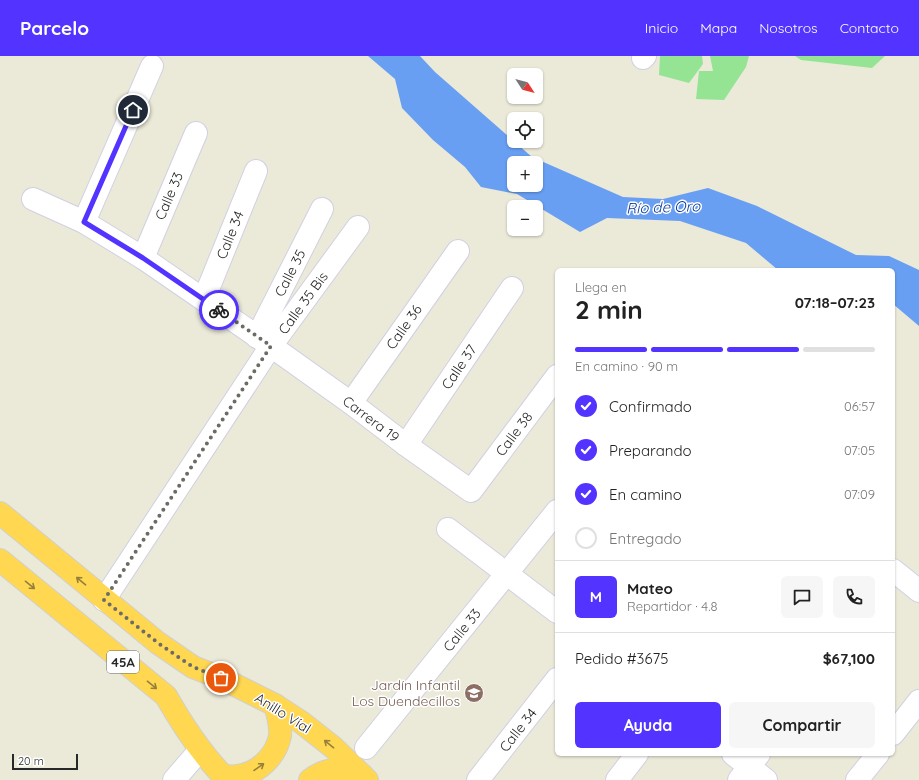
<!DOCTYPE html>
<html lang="es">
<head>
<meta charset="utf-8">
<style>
  body { margin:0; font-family:Quicksand,sans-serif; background:#f6f6f6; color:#222; height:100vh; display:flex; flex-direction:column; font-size:15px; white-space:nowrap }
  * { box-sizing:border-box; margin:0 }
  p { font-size:13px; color:#767676 }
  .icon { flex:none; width:22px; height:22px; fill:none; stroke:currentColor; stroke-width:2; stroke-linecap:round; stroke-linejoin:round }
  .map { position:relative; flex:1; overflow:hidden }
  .sheet { position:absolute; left:555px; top:212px; width:340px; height:488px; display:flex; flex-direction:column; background:#fff; border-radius:6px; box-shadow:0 1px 3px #0004 }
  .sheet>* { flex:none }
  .needle { width:26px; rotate:126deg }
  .fabs { position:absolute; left:507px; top:12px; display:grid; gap:8px }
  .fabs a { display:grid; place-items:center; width:36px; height:36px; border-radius:6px; background:#fff; box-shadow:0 1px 3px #0004; font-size:20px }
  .scale { position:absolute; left:12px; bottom:10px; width:66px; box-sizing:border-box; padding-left:4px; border:2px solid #282828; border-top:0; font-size:11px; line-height:14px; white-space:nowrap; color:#282828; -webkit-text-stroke:3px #fff; paint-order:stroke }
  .pin { position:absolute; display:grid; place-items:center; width:34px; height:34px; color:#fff; margin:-17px; border:2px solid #fff; border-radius:50%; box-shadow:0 1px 4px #0007 }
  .courier { position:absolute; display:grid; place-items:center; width:40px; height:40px; margin:-20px; border:3px solid #5233ff; border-radius:50%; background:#fff; color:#222; box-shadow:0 1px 5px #0007 }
  .summary em { font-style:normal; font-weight:800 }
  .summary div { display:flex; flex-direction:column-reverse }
  .summary { display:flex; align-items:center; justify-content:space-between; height:68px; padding:0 20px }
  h1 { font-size:26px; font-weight:800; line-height:30px }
  .bar { display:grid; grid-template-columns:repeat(4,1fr); gap:6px 4px; align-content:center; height:48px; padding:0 20px }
  .bar i { height:5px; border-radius:3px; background:#e0e0e0 }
  .bar .on { background:#5233ff }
  .bar p { grid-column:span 4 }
  .line { display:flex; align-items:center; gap:10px; padding:0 20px; border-top:1px solid #e0e0e0 }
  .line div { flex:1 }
  .round { display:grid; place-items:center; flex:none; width:42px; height:42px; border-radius:6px; background:#f6f6f6 }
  ol { padding:0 20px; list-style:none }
  li { display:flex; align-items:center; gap:12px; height:44px }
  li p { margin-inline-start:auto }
  li .icon { padding:4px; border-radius:50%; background:#5233ff; color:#fff; stroke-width:4 }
  li:last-child { color:#767676 }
  li i { width:22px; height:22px; border:2px solid #e0e0e0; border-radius:50% }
  .cta { display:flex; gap:8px; margin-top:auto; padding:8px 20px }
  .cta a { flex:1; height:46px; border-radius:6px; background:#5233ff; color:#fff; font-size:16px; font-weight:800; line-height:46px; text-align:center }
  .cta a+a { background:#f6f6f6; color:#222 }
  header { display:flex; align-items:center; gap:24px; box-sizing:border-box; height:56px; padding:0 20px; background:#5233ff; color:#fff }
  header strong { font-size:19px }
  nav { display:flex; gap:22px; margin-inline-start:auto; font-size:14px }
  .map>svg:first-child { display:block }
  .green { fill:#94e494 }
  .water { fill:#689ff2; fill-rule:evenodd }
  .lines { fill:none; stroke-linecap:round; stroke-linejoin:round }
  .minor-casing { stroke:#d2cfe2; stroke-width:24 }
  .highway-casing { stroke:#d0d0d0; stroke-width:24 }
  .minor { stroke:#fff; stroke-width:22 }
  .highway { stroke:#ffd751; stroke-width:22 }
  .oneway { stroke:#94803c }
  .done { stroke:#6c6c66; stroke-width:4; stroke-dasharray:0 7.2 }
  .route { stroke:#5233ff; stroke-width:5 }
  .labels { text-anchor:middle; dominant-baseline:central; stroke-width:3; stroke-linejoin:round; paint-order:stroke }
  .shield { fill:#fff; stroke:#686868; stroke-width:1 }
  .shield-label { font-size:13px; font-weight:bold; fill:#282828 }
  .street-label { font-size:14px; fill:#282828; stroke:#fff }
  .education-label { font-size:14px; fill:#785e54; stroke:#fff; text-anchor:end }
  .water-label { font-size:15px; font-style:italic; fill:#09389c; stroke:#fff }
</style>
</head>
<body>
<header>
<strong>Parcelo</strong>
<nav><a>Inicio</a><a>Mapa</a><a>Nosotros</a><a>Contacto</a></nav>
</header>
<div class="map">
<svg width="919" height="724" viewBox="0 0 919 724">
  <rect width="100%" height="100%" fill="#ebead9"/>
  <g class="green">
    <path d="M 660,0 L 702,0 L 703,8 L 689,27 L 659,19 Z"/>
    <path d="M 710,0 L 749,0 L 746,11 L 724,44 L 696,43 L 699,15 L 713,15 Z"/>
    <path d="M 795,0 L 885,0 L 872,12 L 801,4 Z"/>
  </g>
  <path class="water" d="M 368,0 L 420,0 L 435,16 L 532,101 L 623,141 L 663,143 L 708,132 L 757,150 L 856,199 L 889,200 L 919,214 L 919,270 L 893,248 L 893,214 L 778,214 L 746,187 L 680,165 L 607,162 L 580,176 L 517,138 L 481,131 L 465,111 L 433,84 L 402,52 L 395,23 ZM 514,107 L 536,107 L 536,129 L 514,129 Z"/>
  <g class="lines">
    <g class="minor-casing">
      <g id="minor">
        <path d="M 643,2 L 645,0"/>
        <path d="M 33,143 L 84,166 L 143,202 L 271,290 L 351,347 L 406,389 L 471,435 L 557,320"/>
        <path d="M 84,166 L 152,10"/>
        <path d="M 143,202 L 196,77"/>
        <path d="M 204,243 L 256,115"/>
        <path d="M 257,281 L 322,153"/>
        <path d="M 351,347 L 458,195"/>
        <path d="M 406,389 L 512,232"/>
        <path d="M 448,473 L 557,556"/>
        <path d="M 893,514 L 919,535"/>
        <path d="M 104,544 L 271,290 L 358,171"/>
        <path d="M 893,678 L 919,645"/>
        <path d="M 366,692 L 557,455"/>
        <path d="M 733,698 L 766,724"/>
        <path d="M 174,724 L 200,694"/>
        <path d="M 478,724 L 557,623"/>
        <path d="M 617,724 L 637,698"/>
        <path d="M 739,724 L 759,698"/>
        <path d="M 857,724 L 878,698"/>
      </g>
    </g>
    <g class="highway-casing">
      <g id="highway">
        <path d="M 0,457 L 158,587 L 193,611 L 221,622 L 275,649 L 301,666 L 334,692 L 367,724"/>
        <path d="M 0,504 L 166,640 C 183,670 202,699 227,724"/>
        <path d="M 222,719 C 227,720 233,721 237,720 C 258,718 276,700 280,680 C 281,669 278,659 275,649"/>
        <path d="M 310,724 C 327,711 343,711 362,719"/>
      </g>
    </g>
    <use href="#minor" class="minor"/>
    <use href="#highway" class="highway"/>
  </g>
  <defs><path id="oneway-shaft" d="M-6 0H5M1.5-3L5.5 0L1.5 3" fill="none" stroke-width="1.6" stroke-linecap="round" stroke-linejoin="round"/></defs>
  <g class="oneway">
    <use href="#oneway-shaft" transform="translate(81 525) rotate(-140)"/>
    <use href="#oneway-shaft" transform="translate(30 529) rotate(39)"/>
    <use href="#oneway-shaft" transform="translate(152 629) rotate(39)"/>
    <use href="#oneway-shaft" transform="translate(329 688) rotate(-141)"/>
    <use href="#oneway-shaft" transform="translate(259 711) rotate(-35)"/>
  </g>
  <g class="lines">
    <path class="done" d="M 219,254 L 271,290 L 104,544 L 158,587 L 193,611 L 221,622"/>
    <path class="route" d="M 133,54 L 84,166 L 143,202 L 219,254"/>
  </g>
  <defs>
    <g id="school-disc" transform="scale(1)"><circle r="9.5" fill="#8d6e63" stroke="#fff"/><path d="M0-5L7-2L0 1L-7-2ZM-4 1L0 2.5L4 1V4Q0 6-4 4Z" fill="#fff"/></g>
  </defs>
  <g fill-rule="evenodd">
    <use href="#school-disc" x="474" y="637"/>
  </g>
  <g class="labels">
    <rect class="shield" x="107" y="595" width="32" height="22" rx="3"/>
    <g class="shield-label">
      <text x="123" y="606">45A</text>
    </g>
    <g class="street-label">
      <text transform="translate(169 140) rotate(-67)">Calle 33</text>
      <text transform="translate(230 179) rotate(-68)">Calle 34</text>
      <text transform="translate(290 217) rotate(-63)">Calle 35</text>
      <text transform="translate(303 247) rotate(-54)">Calle 35 Bis</text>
      <text transform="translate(404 271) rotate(-55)">Calle 36</text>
      <text transform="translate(459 311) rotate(-56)">Calle 37</text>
      <text transform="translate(371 363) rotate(37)">Carrera 19</text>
      <text transform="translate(514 378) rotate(-53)">Calle 38</text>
      <text transform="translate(462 574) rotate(-51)">Calle 33</text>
      <text transform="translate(283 657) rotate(32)">Anillo Víal</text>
      <text transform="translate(518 674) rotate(-52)">Calle 34</text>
    </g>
    <g class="education-label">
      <text x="460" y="629">Jardín Infantil<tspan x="460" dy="16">Los Duendecillos</tspan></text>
    </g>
    <g class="water-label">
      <text transform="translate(663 151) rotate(-2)">Río de Oro</text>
    </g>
  </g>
</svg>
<div class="fabs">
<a><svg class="needle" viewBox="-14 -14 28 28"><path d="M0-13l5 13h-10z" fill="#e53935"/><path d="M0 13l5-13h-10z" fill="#767676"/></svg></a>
<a><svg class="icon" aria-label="locate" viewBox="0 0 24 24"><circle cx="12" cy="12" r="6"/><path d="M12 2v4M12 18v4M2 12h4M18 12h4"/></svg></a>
<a>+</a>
<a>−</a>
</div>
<div class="scale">20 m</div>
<div class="pin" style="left:221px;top:622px;background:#ea580c"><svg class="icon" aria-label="bag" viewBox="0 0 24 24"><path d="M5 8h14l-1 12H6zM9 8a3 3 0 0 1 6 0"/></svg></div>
<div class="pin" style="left:133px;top:54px;background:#1f2937"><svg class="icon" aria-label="home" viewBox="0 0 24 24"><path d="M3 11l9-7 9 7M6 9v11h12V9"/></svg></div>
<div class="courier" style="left:219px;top:254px"><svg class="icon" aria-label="bike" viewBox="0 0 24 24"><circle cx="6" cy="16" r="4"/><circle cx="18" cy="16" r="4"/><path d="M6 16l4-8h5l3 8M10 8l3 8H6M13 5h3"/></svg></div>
<section class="sheet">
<div class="summary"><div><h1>2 min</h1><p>Llega en</p></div><em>07:18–07:23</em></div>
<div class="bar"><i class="on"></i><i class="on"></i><i class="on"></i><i></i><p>En camino · 90 m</p></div>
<ol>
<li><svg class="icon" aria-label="check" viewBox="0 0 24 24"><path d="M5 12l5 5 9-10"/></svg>Confirmado<p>06:57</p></li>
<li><svg class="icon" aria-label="check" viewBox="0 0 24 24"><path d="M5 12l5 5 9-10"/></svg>Preparando<p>07:05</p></li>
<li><svg class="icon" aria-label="check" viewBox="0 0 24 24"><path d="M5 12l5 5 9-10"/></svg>En camino<p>07:09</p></li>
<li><i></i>Entregado</li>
</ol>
<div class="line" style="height:72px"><b class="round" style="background:#5233ff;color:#fff">M</b><div><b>Mateo</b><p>Repartidor · 4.8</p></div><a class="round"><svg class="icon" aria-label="chat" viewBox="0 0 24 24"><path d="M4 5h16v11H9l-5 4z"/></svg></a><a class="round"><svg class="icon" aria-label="phone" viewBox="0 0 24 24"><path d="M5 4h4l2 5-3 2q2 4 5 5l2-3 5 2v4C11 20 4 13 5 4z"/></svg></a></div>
<div class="line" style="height:52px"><div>Pedido #3675</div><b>$67,100</b></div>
<div class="cta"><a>Ayuda</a><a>Compartir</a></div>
</section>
</div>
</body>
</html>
